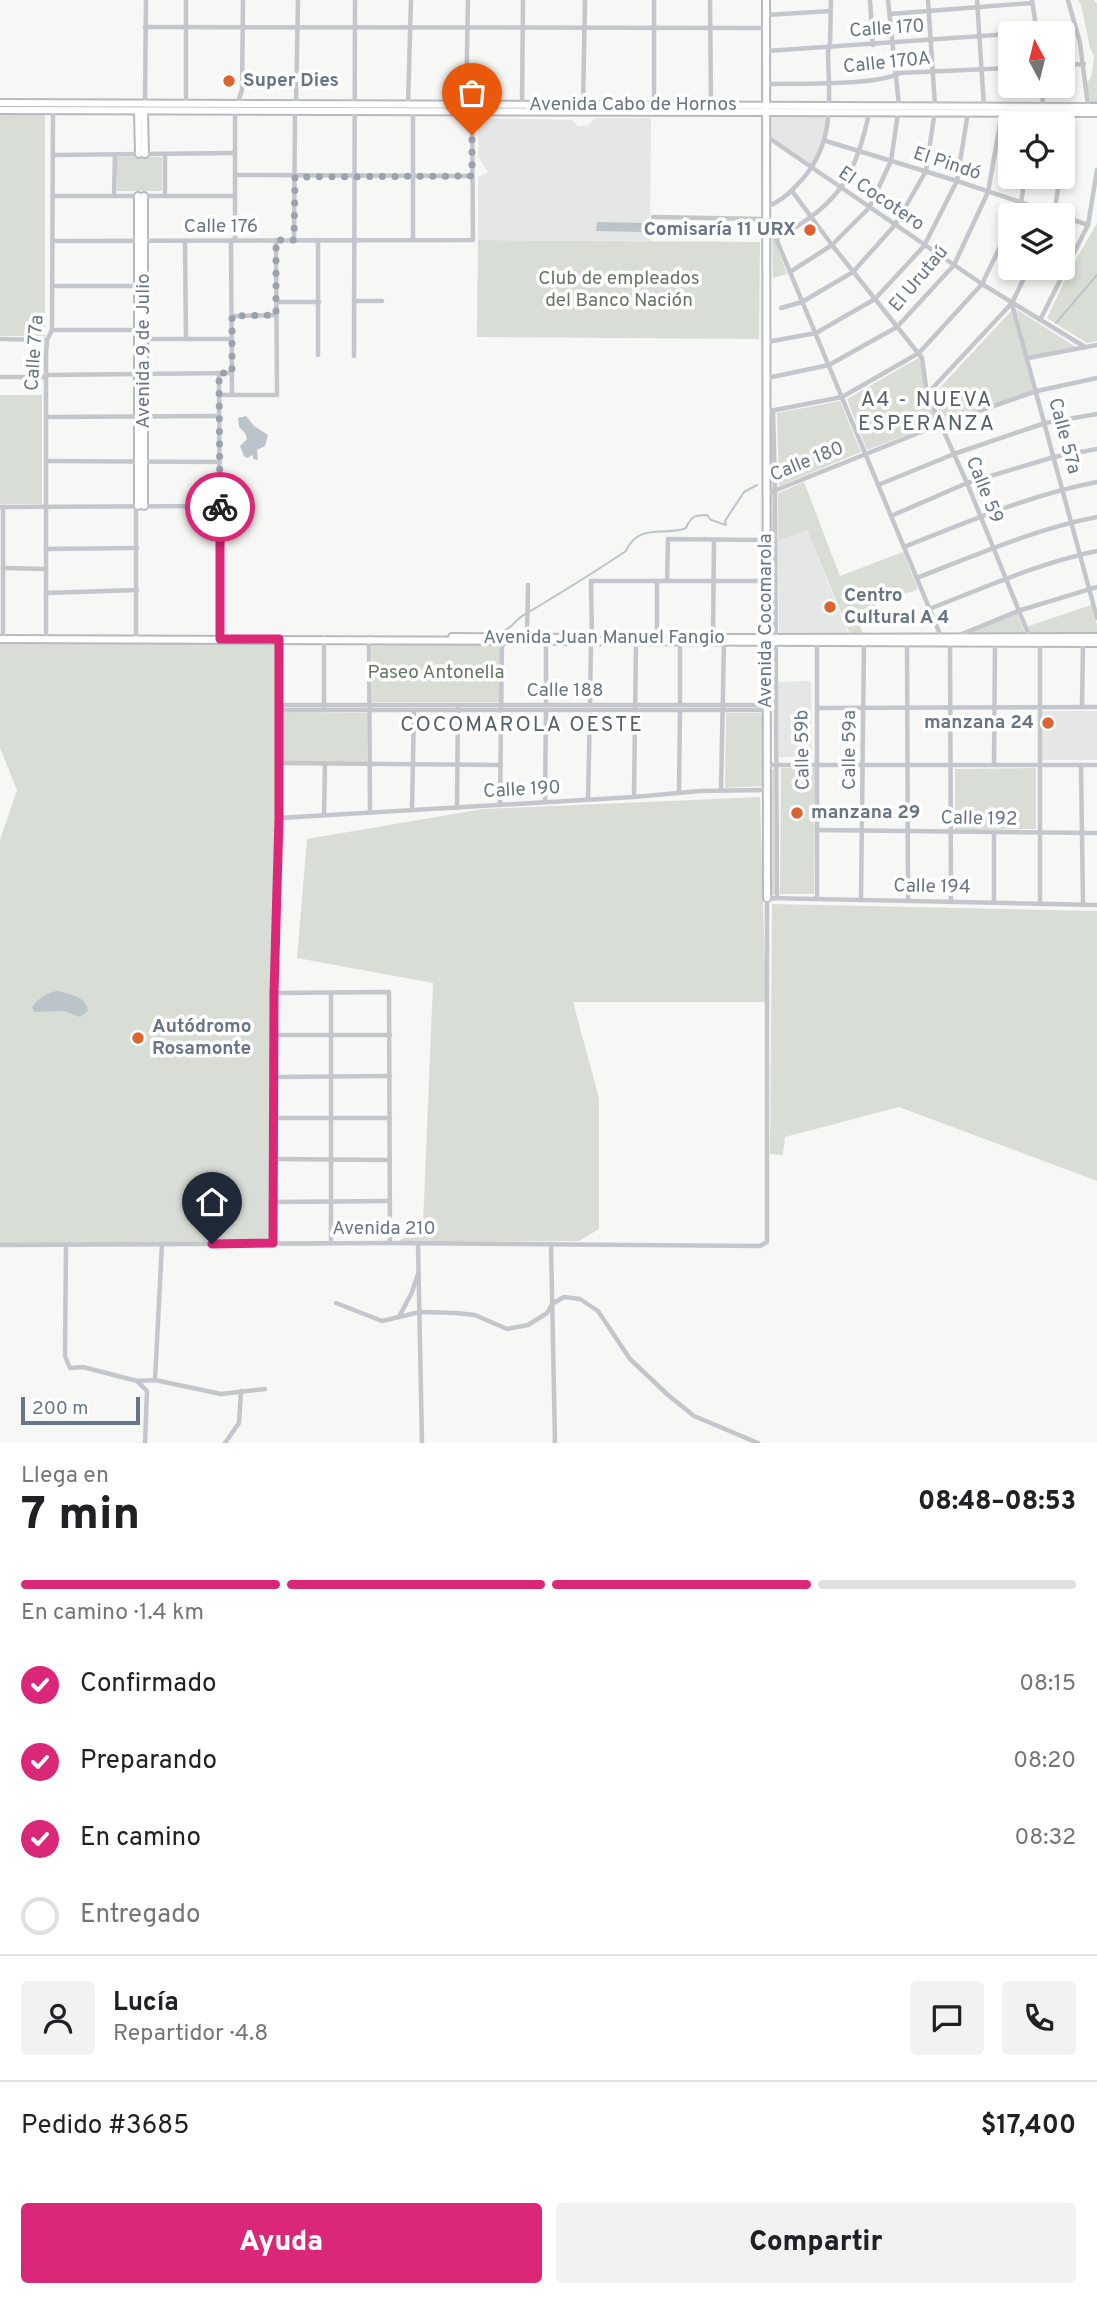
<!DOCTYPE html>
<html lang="es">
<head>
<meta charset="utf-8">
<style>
  body { margin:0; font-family:Overpass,sans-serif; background:#f2f2f2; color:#202124; height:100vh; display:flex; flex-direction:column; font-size:26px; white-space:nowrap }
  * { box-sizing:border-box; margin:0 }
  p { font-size:23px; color:#757577 }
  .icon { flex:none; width:38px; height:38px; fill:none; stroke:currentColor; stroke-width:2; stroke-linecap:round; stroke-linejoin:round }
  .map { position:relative; height:1443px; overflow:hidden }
  .drawer { display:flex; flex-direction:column; background:#fff; flex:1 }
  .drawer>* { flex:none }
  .needle { width:46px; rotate:353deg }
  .controls { position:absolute; left:998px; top:21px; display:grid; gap:14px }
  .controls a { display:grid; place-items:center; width:77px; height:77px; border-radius:7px; background:#fff; box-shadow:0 4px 10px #0003; font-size:35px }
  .scale { position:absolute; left:21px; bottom:18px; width:119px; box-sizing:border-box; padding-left:7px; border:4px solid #687584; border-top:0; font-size:19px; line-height:24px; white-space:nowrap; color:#687584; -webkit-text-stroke:5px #fff; paint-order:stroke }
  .pin { position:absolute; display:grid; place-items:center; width:60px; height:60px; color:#fff; margin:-72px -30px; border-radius:50% 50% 50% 0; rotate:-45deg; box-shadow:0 0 7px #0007 }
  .pin .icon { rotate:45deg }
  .courier { position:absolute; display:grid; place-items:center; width:70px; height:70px; margin:-35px; border:5px solid #db2777; border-radius:50%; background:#fff; color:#222; box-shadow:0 2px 9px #0007 }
  .summary em { font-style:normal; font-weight:800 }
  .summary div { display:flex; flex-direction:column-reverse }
  .summary { display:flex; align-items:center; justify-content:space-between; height:119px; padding:0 21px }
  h1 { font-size:46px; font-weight:800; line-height:52px }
  .bar { display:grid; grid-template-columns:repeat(4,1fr); gap:10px 7px; align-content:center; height:84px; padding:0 21px }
  .bar i { height:9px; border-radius:5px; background:#e0e0e0 }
  .bar .on { background:#db2777 }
  .bar p { grid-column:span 4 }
  .line { display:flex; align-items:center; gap:18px; padding:0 21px; border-top:2px solid #e0e0e0 }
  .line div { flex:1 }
  .round { display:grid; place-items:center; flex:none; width:74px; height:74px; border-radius:7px; background:#f2f2f2 }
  ol { padding:0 21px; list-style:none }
  li { display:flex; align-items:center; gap:21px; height:77px }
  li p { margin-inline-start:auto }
  li .icon { padding:7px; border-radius:50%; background:#db2777; color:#fff; stroke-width:4 }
  li:last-child { color:#757577 }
  li i { width:38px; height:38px; border:4px solid #e0e0e0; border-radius:50% }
  .cta { display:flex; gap:14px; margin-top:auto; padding:14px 21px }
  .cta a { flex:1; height:80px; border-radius:7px; background:#db2777; color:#fff; font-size:28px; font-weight:800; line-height:80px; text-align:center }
  .cta a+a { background:#f2f2f2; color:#202124 }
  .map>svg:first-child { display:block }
  .built { fill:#e5e6e6 }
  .green { fill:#d8ded6 }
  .water { fill:#bbc4ca }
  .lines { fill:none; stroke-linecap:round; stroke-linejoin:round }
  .stream { stroke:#bbc4ca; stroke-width:2 }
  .major-casing { stroke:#b6babe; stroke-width:10 }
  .minor { stroke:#c3c6ca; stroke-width:4.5 }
  .major { stroke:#fff; stroke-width:6 }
  .done { stroke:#9aa2ac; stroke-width:7; stroke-dasharray:0 12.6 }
  .route { stroke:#db2777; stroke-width:9 }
  .poi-dot { fill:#dc6430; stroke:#fff; stroke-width:2.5 }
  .labels { text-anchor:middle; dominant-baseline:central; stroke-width:7; stroke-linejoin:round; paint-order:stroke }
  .street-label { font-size:19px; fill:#687584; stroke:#fff }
  .poi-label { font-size:19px; font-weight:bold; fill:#687584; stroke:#fff; text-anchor:start }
  .park-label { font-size:19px; fill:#657762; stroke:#fff }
  .neighbourhood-label { font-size:21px; letter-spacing:2px; fill:#555f6a; stroke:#fff }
</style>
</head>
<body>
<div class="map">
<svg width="1097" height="1443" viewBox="0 0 1097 1443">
  <rect width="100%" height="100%" fill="#f7f7f5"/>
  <g class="built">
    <path d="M 795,114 L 828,116 L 824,141 L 812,169 L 768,138 L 770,115 Z"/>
    <path d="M 479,118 L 572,120 L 578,126 L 582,126 L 588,125 L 596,118 L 651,118 L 650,241 L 478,240 L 478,177 L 488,172 L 478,156 Z"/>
    <path d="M 807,530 L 850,637 L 779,637 L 778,541 Z"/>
    <path d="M 811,681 L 812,757 L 779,757 L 778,682 Z"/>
    <rect x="1040" y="711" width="57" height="49"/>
  </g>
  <g class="green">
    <path d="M 1078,0 L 1094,0 L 1097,4 L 1097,104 L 1090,104 L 1087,84 L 1092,74 L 1094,56 L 1090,48 L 1081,5 Z"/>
    <rect x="0" y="115" width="45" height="221"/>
    <rect x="117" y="157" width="45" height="34"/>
    <path d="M 1097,223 L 1097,341 L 1087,343 L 1047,318 L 1069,272 Z"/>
    <path d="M 772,238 L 774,238 L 787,274 L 773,278 Z"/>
    <path d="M 478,240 L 760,242 L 759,339 L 477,337 Z"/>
    <path d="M 1016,309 L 1076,347 L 1028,356 Z"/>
    <path d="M 1012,310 L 1033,391 L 943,420 L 932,396 Z"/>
    <path d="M 920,357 L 926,397 L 938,423 L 867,450 L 847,399 Z"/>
    <rect x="0" y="395" width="42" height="109"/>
    <path d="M 840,401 L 861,452 L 779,486 L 777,413 Z"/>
    <path d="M 770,421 L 772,421 L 774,636 L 772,636 Z"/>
    <path d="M 804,482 L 840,576 L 903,552 L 918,589 L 855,613 L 864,636 L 851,636 L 807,530 L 778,541 L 778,493 Z"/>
    <path d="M 1091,605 L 1097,625 L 1097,636 L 1030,636 L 1026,627 Z"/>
    <path d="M 1017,613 L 1026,636 L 958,636 Z"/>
    <path d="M 0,639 L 279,639 L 273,1243 L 290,1241 L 399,1241 L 423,1225 L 433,983 L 297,958 L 307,839 L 483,809 L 760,797 L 766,1002 L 573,1002 L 599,1098 L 599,1229 L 579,1241 L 0,1245 L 0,840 L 17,790 L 0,748 Z"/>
    <rect x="372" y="644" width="128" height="58"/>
    <path d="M 282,712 L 367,713 L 367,762 L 282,761 Z"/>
    <path d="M 726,713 L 764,713 L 764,786 L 725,788 Z"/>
    <path d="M 781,768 L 815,768 L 814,894 L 780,894 Z"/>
    <path d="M 1036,768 L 1036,829 L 955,830 L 955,769 Z"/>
    <path d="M 772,769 L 774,769 L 775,895 L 772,895 L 770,798 Z"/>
    <path d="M 772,904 L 1097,911 L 1097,1181 L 899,1107 L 785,1137 L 783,1155 L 770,1154 Z"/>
  </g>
  <g class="water">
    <path d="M 597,222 L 643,223 L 642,232 L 596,231 Z"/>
    <path d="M 246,416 L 254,426 L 268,435 L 265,446 L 257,450 L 258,460 L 253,459 L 253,455 L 247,458 L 244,456 L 240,446 L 247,439 L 245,433 L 239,427 L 238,418 Z"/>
    <path d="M 59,991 C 71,995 86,996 88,1011 L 80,1017 L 64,1011 L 34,1012 L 32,1007 C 37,999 49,991 59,991 Z"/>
  </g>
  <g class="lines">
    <g class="stream">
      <path d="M 1091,102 L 1097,103"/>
      <path d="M 1056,323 L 1097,275"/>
      <path d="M 504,631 C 514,626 516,619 524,615 C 559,594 593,573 626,551 C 639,522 664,537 686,528 C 691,516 695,515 707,515 L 711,520 L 726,525 L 725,521 L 744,492 L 757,485"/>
    </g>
    <g class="major-casing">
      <g id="major">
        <path d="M 766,0 L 767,898"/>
        <path d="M 0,103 L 1097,107"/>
        <path d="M 0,110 L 1097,113"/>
        <path d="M 138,111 L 139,154"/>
        <path d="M 144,111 L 145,154"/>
        <path d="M 138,196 L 138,506"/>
        <path d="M 144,506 L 144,196"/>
        <path d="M 452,637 L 581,638"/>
        <path d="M 728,638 L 1097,637"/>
        <path d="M 0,639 L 1097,643"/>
      </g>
    </g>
    <g class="minor">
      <path d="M 710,0 L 711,106"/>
      <path d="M 870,0 L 873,45"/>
      <path d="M 928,0 L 935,106"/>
      <path d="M 977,0 L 984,107"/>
      <path d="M 1032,0 L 1037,33"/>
      <path d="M 1068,0 L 1080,43 L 1088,106"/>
      <path d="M 890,14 L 1032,3"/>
      <path d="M 766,15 L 831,11"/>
      <path d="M 145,27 L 766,28"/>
      <path d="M 1021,33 L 1037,32"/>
      <path d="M 767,51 L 1010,34"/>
      <path d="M 1062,65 L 1084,64"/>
      <path d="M 766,84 C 797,83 876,86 900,73 L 1010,68"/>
      <path d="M 1042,86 L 1043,107"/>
      <path d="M 145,103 L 146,0"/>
      <path d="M 186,104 L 186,0"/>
      <path d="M 296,104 L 298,0"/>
      <path d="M 408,104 L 411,0"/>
      <path d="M 522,105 L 523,0"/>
      <path d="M 583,105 L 585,0"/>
      <path d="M 654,113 L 654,0"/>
      <path d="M 1034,124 L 1036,111"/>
      <path d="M 766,136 L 982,284 L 1085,347"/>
      <path d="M 826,141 L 957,181 L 1059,215"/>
      <path d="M 53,155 L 235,153"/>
      <path d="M 1062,162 L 1070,113"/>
      <path d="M 235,175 L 472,176"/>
      <path d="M 792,191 L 832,245 L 922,358 L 927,394 L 967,483 L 1030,638"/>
      <path d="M 53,196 L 235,196"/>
      <path d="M 114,196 L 115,155"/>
      <path d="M 165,196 L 165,154"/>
      <path d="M 766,207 C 777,203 789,194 797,185 C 836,146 829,103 828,52 L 830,43 L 831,0"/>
      <path d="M 1054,214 L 1060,177"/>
      <path d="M 1015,215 L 1021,203 L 1025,177"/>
      <path d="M 1062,216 L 1088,225"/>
      <path d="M 653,217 L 768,219 L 942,639"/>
      <path d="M 776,239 C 834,206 853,184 868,118"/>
      <path d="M 231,240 L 232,395"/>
      <path d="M 235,240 L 235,111 L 242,90 L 243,0"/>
      <path d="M 294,240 L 295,111"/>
      <path d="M 318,240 L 318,355"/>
      <path d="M 413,240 L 413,112"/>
      <path d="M 53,241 L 473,240 L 472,108 L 466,105 L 468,0"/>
      <path d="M 185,241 L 186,339"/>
      <path d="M 790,272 L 832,245 L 869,208 L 891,161 L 899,106 L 888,0"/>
      <path d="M 52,286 L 139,286"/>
      <path d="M 354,301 L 382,301"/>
      <path d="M 277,302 L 319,302"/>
      <path d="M 1012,304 L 1097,618"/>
      <path d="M 781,308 L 802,302 L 853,272 L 895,225 L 926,171 L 934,117"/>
      <path d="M 232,316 L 276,315"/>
      <path d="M 1040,320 L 1088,225 L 1097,170"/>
      <path d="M 52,330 L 138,330"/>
      <path d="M 0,339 L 47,340"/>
      <path d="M 143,339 L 232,339"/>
      <path d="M 767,342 L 816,333 L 875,299 L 924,246 L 957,181 L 968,112"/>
      <path d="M 354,356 L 355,0"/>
      <path d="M 1028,358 L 1097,345"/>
      <path d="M 219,373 L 220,639"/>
      <path d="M 46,375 L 232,373"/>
      <path d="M 0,377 L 46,377"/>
      <path d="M 767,378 L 829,365 L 897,327 L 954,265 L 988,192 L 1002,113"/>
      <path d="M 928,393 L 1012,303 L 1029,268"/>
      <path d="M 219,395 L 277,395 L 276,240"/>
      <path d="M 773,410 L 775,490 L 777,898"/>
      <path d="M 770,411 L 842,397 L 919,353 L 982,284 L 1010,226"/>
      <path d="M 46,417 L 219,416"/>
      <path d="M 46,461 L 220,462"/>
      <path d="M 878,485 L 954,454 L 1045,423 L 1097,414"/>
      <path d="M 766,494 L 941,424 L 1037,391 L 1097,378"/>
      <path d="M 136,506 L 136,638"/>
      <path d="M 0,507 L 220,506"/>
      <path d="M 3,507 L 3,639"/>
      <path d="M 891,516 L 967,483 L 1054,457 L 1097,449"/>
      <path d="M 904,547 C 967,522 1030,495 1097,482"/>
      <path d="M 46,549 L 137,548"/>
      <path d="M 3,568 L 46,569"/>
      <path d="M 917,578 C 976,555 1035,529 1097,517"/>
      <path d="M 657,581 L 657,638"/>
      <path d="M 667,581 L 668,539 L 766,540"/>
      <path d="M 46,593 L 137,590"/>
      <path d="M 929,609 C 984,588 1039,563 1097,551"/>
      <path d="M 957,636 L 1018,611 L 1097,587"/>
      <path d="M 369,637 L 370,813"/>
      <path d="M 527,637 L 528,585"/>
      <path d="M 592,638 L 591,581 L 766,581"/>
      <path d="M 713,638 L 714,540"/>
      <path d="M 46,639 L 46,354 L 47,340 L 52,330 L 53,110"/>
      <path d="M 680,642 L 680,705"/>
      <path d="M 950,642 L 951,902"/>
      <path d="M 817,643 L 817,899"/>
      <path d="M 907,643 L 908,901"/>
      <path d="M 1040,643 L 1040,904"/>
      <path d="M 279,705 L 766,705"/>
      <path d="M 546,705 L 546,642"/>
      <path d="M 590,705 L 591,642"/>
      <path d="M 324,706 L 324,638"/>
      <path d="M 1082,707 L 1083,643"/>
      <path d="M 817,708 L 1097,707"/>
      <path d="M 279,710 L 766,710"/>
      <path d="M 279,763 L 501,765"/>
      <path d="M 994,764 L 995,643"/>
      <path d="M 766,765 L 1097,765"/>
      <path d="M 1081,765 L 1083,905"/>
      <path d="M 721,790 L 724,642"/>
      <path d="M 679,793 L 680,710"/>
      <path d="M 634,797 L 636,642"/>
      <path d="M 588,800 L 590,710"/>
      <path d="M 545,802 L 546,710"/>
      <path d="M 500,805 L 502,638"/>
      <path d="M 457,808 L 458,707"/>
      <path d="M 412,810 L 414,710"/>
      <path d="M 324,815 L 325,763"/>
      <path d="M 279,818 L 634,797 L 700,791 L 766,790"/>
      <path d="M 818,830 L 1097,833"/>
      <path d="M 994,833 L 994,903"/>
      <path d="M 861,900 L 864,643"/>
      <path d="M 274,993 L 389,992 L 390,1243"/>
      <path d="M 331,993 L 331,1243"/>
      <path d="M 274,1035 L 390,1035"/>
      <path d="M 274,1077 L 390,1076"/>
      <path d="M 273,1118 L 390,1118"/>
      <path d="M 274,1159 L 390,1160"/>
      <path d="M 274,1202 L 389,1201"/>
      <path d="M 273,1243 L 274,993 L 279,818 L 279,640"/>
      <path d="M 418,1244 L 422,1443"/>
      <path d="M 551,1244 L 555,1443"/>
      <path d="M 0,1245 L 390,1243 L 760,1246 L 767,1242 L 767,898 L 1097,905"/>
      <path d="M 66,1245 L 65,1356 L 70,1368 L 83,1367 L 137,1381 L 147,1391 L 145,1443"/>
      <path d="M 336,1303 L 382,1321 L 420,1312 L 456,1313 L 475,1315 L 507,1329 L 528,1325 L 547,1313 L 552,1304 L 564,1297 L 580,1299 L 598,1311 L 630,1359 L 668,1395 L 694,1416 L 758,1443"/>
      <path d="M 399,1317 L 412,1292 L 418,1274"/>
      <path d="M 155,1380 L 162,1244"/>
      <path d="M 137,1381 L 155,1380 L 221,1394 L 265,1389"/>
      <path d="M 225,1443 L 239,1423 L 241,1391"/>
    </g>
    <use href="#major" class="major"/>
  </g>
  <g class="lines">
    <path class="done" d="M 220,507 L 219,373 L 232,373 L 232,316 L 276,315 L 276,240 L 294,240 L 295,177 L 472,176 L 472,135"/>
    <path class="route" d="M 212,1244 L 273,1243 L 274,993 L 279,818 L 279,639 L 220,639 L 220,507"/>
  </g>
  <g class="poi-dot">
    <circle cx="229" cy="81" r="7"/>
    <circle cx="810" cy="230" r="7"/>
    <circle cx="830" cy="607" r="7"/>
    <circle cx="1048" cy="723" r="7"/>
    <circle cx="797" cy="813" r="7"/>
    <circle cx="138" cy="1038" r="7"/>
  </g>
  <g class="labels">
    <g class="street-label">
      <text transform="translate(887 29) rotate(-4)">Calle 170</text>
      <text transform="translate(887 63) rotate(-6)">Calle 170A</text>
      <text x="633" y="105">Avenida Cabo de Hornos</text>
      <text transform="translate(947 164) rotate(18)">El Pindó</text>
      <text transform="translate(881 199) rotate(34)">El Cocotero</text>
      <text x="221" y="227">Calle 176</text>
      <text transform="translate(919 279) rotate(-50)">El Urutaú</text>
      <text transform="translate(144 351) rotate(-90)">Avenida 9 de Julio</text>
      <text transform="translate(35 353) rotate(-86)">Calle 77a</text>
      <text transform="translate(1064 436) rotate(75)">Calle 57a</text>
      <text transform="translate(807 462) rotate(-22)">Calle 180</text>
      <text transform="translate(984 490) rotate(68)">Calle 59</text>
      <text transform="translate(766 621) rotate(-90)">Avenida Cocomarola</text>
      <text x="604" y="638">Avenida Juan Manuel Fangio</text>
      <text x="565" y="691">Calle 188</text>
      <text transform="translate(803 750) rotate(-91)">Calle 59b</text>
      <text transform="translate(850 750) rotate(-90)">Calle 59a</text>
      <text transform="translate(522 790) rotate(-3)">Calle 190</text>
      <text transform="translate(979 819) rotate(1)">Calle 192</text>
      <text transform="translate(932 887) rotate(1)">Calle 194</text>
      <text x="384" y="1229">Avenida 210</text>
    </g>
    <g class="poi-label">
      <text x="243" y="81">Super Dies</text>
      <text x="796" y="230" text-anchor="end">Comisaría 11 URX</text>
      <text x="844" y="596">Centro<tspan x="844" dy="22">Cultural A 4</tspan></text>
      <text x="1034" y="723" text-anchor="end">manzana 24</text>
      <text x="811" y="813">manzana 29</text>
      <text x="152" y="1027">Autódromo<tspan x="152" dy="22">Rosamonte</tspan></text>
    </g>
    <g class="park-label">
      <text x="619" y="279">Club de empleados<tspan x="619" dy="22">del Banco Nación</tspan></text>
      <text x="436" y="673">Paseo Antonella</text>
    </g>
    <g class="neighbourhood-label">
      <text x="927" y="400">A4 - NUEVA<tspan x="927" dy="24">ESPERANZA</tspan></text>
      <text x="522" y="725">COCOMAROLA OESTE</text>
    </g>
  </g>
</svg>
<div class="controls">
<a><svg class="needle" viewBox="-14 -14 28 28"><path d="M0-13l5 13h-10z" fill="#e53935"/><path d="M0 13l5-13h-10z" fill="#757577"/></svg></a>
<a><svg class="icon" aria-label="locate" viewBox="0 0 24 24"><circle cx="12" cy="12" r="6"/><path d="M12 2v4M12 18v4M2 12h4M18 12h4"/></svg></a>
<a><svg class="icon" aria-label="layers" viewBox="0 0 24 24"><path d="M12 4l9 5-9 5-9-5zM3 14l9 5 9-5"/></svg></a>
</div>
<div class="scale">200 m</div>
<div class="pin" style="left:472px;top:135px;background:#ea580c"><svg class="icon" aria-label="bag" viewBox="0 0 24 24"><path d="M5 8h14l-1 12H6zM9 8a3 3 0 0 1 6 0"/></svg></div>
<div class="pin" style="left:212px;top:1244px;background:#1f2937"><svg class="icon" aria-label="home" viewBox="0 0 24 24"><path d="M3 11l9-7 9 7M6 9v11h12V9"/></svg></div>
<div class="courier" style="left:220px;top:507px"><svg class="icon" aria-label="bike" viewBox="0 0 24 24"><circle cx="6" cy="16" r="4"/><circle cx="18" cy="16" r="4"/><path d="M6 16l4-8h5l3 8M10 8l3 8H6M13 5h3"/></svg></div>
</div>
<section class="drawer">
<div class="summary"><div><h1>7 min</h1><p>Llega en</p></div><em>08:48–08:53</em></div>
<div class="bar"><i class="on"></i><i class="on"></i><i class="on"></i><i></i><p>En camino · 1.4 km</p></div>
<ol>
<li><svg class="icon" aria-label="check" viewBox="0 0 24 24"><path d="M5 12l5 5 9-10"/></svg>Confirmado<p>08:15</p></li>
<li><svg class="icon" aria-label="check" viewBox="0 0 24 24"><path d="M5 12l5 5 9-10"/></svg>Preparando<p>08:20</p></li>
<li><svg class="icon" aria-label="check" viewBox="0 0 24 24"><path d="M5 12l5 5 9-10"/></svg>En camino<p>08:32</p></li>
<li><i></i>Entregado</li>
</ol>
<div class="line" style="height:126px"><a class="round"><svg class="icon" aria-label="person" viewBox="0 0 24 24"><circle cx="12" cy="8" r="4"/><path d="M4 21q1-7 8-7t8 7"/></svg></a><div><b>Lucía</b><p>Repartidor · 4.8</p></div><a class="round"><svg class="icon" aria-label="chat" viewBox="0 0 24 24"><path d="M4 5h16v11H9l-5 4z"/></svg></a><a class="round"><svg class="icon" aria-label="phone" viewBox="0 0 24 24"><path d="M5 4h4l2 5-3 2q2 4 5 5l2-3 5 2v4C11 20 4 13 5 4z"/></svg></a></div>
<div class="line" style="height:91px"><div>Pedido #3685</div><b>$17,400</b></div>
<div class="cta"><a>Ayuda</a><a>Compartir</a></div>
</section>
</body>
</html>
